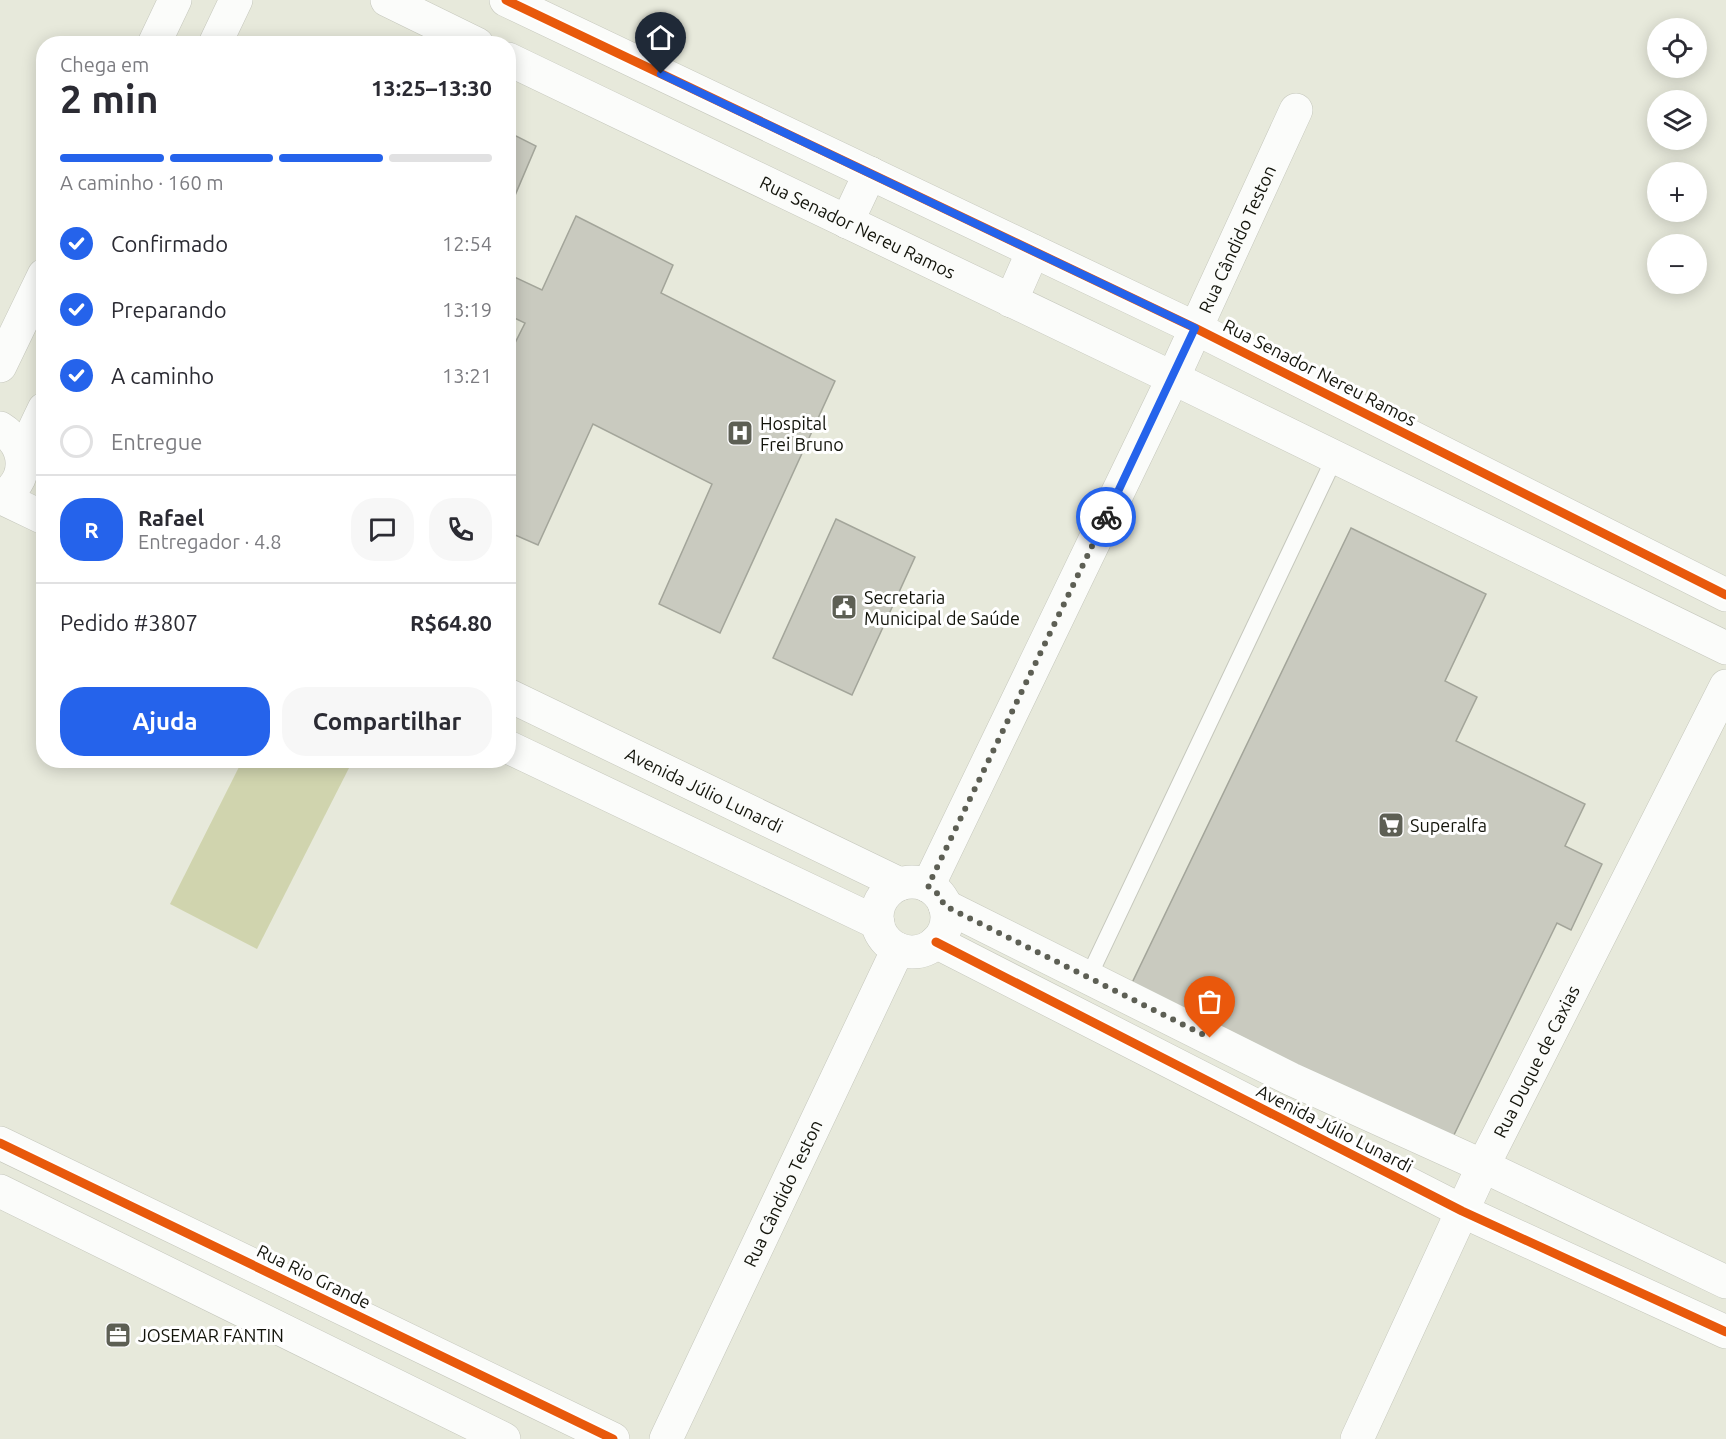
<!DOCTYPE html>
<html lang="pt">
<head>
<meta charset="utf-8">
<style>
  body { margin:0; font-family:Ubuntu,sans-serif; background:#f7f7f7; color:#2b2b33; height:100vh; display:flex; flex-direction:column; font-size:22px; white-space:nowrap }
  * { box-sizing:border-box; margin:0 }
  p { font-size:20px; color:#7c7c81 }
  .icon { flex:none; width:33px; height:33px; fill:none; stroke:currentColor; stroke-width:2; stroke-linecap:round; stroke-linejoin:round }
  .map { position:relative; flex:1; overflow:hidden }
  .panel { position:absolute; left:36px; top:36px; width:480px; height:732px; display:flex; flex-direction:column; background:#fff; border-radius:24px; box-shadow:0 3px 15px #0003 }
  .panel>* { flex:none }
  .fabs { position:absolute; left:1647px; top:18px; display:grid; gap:12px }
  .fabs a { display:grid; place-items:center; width:60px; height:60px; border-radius:50%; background:#fff; box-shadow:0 3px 15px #0003; font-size:30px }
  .pin { position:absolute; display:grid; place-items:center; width:51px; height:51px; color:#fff; margin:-62px -26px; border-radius:50% 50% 50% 0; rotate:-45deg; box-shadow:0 0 6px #0007 }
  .pin .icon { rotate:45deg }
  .courier { position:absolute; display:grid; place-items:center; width:60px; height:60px; margin:-30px; border:4px solid #2563eb; border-radius:50%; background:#fff; color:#222; box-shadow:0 2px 8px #0007 }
  .head em { font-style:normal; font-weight:700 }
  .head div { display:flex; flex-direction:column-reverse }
  .head { display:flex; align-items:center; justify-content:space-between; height:102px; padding:0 24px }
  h1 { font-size:39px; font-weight:700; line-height:45px }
  .bar { display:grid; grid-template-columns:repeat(4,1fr); gap:9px 6px; align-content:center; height:72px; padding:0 24px }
  .bar i { height:8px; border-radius:4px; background:#e1e1e2 }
  .bar .on { background:#2563eb }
  .bar p { grid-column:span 4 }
  .line { display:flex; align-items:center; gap:15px; padding:0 24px; border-top:2px solid #e1e1e2 }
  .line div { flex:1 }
  .round { display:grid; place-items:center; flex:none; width:63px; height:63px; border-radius:24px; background:#f7f7f7 }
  ol { padding:0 24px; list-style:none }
  li { display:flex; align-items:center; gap:18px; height:66px }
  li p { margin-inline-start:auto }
  li .icon { padding:6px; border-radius:50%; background:#2563eb; color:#fff; stroke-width:4 }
  li:last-child { color:#7c7c81 }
  li i { width:33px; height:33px; border:3px solid #e1e1e2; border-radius:50% }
  .button { display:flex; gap:12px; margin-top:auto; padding:12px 24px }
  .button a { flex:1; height:69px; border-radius:24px; background:#2563eb; color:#fff; font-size:24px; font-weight:700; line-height:69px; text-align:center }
  .button a+a { background:#f7f7f7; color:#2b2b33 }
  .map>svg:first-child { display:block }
  .green { fill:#d0d4ae }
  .building { fill:#c9cabf; stroke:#a3a59a; stroke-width:1.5 }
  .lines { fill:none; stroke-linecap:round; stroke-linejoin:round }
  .service-casing { stroke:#c5c7bc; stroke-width:18 }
  .minor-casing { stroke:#c5c7bc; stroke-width:34 }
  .tertiary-casing { stroke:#c5c7bc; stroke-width:34 }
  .secondary-casing { stroke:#c5c7bc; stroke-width:34 }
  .service { stroke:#fbfcfa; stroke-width:16 }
  .minor { stroke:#fbfcfa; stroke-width:33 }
  .tertiary { stroke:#fbfcfa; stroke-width:33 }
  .secondary { stroke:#fbfcfa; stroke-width:33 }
  .cycleway-casing { stroke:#fff; stroke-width:13 }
  .cycleway { stroke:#e8590c; stroke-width:9 }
  .done { stroke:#5d5f54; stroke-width:6; stroke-dasharray:0 10.8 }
  .route { stroke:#2563eb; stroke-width:8 }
  .labels { text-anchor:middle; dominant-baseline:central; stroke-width:6; stroke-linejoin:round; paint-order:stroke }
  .street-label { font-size:18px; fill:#13140b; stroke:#fff }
  .poi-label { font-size:18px; fill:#13140b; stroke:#fff; text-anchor:start }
</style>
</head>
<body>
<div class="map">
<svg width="1726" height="1439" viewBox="0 0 1726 1439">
  <rect width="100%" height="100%" fill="#e7e9db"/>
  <path class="green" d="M 340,760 L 350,766 L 257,949 L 170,904 L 242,761 Z"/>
  <g class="building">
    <path d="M 508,132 L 536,146 L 508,212 Z"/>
    <path d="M 576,216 L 673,265 L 661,293 L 835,381 L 720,633 L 659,604 L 712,484 L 593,424 L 538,545 L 508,532 L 508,357 L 525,323 L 508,315 L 508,274 L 542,290 Z"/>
    <path d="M 836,519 L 915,557 L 852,695 L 773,658 Z"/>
    <path d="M 1351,528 L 1486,594 L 1445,681 L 1477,697 L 1456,741 L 1585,804 L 1565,846 L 1602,864 L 1571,930 L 1557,923 L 1451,1141 L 1131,985 Z"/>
  </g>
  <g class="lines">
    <g class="service-casing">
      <path id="service" d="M 1088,978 L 1335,457"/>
    </g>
    <g class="minor-casing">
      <g id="minor">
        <path d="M 387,0 L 477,44"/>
        <path d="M 506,0 L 1195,328 L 1726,595"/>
        <path id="s1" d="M 508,59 L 1173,378 L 1726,648"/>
        <path d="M 847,222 L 870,173"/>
        <path d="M 1011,301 L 1033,251"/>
        <path id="s2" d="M 928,886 L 1173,378 L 1296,110"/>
        <path d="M 0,1143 L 613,1439"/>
        <path d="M 0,1191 L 504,1439"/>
        <path id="s3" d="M 666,1439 L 898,949"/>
        <path id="s4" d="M 1357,1439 L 1483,1166 L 1726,686"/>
      </g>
    </g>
    <g class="tertiary-casing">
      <g id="tertiary">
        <path d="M 2,498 L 44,518"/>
        <path id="s5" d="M 508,695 L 900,884"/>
        <path d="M 508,747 L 878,923"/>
        <circle cx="912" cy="917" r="35"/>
        <path d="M 945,906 L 1291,1079 L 1483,1166 L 1726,1282"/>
        <path d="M 936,942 L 1462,1211 L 1726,1332"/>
      </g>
    </g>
    <g class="secondary-casing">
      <g id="secondary">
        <path d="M 154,44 L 175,0"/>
        <path d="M 215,44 L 236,0"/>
        <path d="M 0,366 L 44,275"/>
        <path d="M 0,428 C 29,446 30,481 0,498"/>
        <path d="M 22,455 L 44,409"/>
      </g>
    </g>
    <use href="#service" class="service"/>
    <use href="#minor" class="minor"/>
    <use href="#tertiary" class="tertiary"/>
    <use href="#secondary" class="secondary"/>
    <g class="cycleway-casing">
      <g id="cycleway">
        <path d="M 506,0 L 1195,328 L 1726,595"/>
        <path d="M 936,942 L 1462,1211 L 1726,1332"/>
        <path d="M 0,1143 L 613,1439"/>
      </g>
    </g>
    <use href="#cycleway" class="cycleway"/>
  </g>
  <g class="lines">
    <path class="done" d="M 1106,517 L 928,886 L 938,894 L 945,906 L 1210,1038"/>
    <path class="route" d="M 661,74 L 1195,328 L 1106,517"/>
  </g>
  <defs>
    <g id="hospital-square" transform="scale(1.35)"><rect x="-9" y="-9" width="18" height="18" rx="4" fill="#5d5f54" stroke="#fff"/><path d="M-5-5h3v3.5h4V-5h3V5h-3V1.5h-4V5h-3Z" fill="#fff"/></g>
    <g id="civic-square" transform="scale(1.35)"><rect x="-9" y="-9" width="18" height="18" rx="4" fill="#5d5f54" stroke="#fff"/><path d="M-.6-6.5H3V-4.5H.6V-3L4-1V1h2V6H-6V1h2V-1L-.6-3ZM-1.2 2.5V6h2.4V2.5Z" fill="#fff"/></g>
    <g id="supermarket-square" transform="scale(1.35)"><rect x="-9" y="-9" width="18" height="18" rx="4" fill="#5d5f54" stroke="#fff"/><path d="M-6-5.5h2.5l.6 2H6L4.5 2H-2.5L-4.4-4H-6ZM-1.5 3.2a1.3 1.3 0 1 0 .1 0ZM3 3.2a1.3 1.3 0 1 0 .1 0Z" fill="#fff"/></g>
    <g id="office-square" transform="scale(1.35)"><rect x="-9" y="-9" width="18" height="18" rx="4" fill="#5d5f54" stroke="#fff"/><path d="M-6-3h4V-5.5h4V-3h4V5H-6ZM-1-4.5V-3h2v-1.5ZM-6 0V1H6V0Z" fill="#fff"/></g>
  </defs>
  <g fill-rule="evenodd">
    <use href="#hospital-square" x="740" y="433"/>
    <use href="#civic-square" x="844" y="607"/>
    <use href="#supermarket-square" x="1391" y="825"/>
    <use href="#office-square" x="118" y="1335"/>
  </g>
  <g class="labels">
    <g class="street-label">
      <text stroke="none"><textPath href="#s1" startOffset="388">Rua Senador Nereu Ramos</textPath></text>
      <text stroke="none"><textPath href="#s2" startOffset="717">Rua Cândido Teston</textPath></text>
      <text transform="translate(1320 372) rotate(27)">Rua Senador Nereu Ramos</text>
      <text stroke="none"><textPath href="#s5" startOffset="218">Avenida Júlio Lunardi</textPath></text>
      <text stroke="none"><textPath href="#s4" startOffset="418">Rua Duque de Caxias</textPath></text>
      <text transform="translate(1335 1128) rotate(27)">Avenida Júlio Lunardi</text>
      <text stroke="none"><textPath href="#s3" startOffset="272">Rua Cândido Teston</textPath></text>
      <text transform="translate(314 1276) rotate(26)">Rua Rio Grande</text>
    </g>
    <g class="poi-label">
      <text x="760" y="423">Hospital<tspan x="760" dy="21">Frei Bruno</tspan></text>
      <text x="864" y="597">Secretaria<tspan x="864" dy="21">Municipal de Saúde</tspan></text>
      <text x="1410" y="825">Superalfa</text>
      <text x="138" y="1335">JOSEMAR FANTIN</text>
    </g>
  </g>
</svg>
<div class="fabs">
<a><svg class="icon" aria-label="locate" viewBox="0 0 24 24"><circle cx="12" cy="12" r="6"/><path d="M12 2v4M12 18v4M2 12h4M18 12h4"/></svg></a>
<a><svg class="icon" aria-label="layers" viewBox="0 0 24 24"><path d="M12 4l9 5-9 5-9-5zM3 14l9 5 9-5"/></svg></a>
<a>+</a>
<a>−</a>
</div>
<div class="pin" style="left:1210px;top:1038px;background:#ea580c"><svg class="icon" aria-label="bag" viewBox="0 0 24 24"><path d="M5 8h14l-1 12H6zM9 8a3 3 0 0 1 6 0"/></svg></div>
<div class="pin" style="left:661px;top:74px;background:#1f2937"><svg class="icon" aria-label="home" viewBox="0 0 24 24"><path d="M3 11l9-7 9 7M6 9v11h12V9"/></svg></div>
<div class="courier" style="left:1106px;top:517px"><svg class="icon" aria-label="bike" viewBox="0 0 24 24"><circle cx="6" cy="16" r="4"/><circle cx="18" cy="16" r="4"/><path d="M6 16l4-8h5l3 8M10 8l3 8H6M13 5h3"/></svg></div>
<section class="panel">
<div class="head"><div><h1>2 min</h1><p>Chega em</p></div><em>13:25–13:30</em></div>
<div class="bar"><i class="on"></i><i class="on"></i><i class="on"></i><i></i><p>A caminho · 160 m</p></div>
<ol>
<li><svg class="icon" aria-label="check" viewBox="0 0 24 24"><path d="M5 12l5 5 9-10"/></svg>Confirmado<p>12:54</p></li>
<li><svg class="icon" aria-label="check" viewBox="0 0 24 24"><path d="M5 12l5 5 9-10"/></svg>Preparando<p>13:19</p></li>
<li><svg class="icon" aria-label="check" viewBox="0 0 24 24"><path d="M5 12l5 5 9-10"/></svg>A caminho<p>13:21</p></li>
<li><i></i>Entregue</li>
</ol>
<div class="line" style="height:108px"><b class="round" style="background:#2563eb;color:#fff">R</b><div><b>Rafael</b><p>Entregador · 4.8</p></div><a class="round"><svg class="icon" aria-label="chat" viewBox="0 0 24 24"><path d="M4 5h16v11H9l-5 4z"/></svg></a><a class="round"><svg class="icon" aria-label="phone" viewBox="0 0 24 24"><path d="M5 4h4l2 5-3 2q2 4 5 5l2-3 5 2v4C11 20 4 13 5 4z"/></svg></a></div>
<div class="line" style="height:78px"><div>Pedido #3807</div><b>R$64.80</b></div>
<div class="button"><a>Ajuda</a><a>Compartilhar</a></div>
</section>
</div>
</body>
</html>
